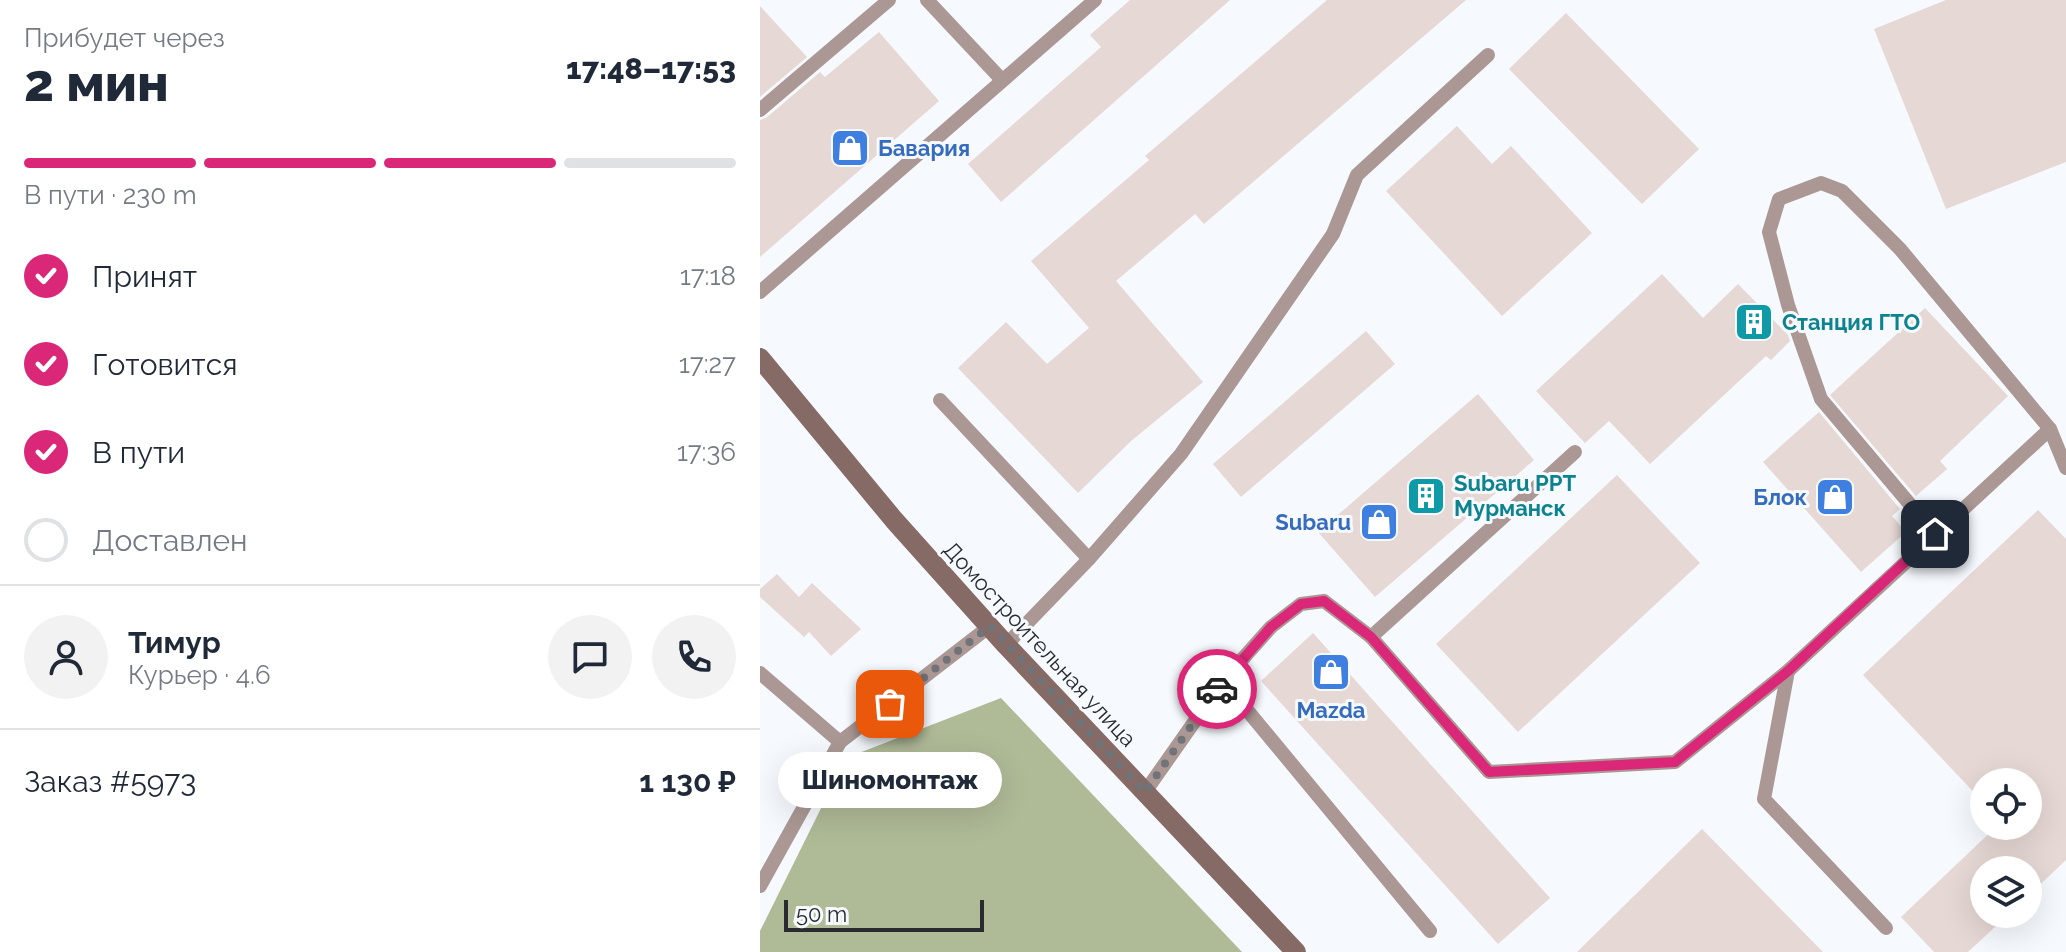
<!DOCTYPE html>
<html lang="ru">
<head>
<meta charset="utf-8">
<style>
  body { margin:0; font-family:Raleway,sans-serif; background:#f2f2f3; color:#1f2937; height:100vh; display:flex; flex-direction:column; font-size:30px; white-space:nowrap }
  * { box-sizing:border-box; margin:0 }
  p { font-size:26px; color:#747a83 }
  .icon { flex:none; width:44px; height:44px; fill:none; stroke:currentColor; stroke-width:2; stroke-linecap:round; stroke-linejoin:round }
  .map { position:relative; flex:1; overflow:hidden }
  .side { display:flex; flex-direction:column; background:#fff; width:760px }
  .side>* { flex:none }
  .tools { position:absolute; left:1210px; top:768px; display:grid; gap:16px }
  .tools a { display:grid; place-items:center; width:72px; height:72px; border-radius:50%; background:#fff; box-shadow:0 8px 32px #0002; font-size:40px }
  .scale { position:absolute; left:24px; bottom:20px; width:200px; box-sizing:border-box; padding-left:8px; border:4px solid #282b2f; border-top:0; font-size:22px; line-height:28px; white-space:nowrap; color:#282b2f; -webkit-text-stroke:6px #f6f9fd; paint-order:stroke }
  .pin { position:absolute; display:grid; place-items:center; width:68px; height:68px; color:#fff; margin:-34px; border-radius:16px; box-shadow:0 4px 12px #0006 }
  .courier { position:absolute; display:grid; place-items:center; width:80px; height:80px; margin:-40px; border:6px solid #db2777; border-radius:50%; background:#fff; color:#222; box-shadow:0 2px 10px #0007 }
  .bubble { position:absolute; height:56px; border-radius:28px; background:#fff; box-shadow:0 8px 32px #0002; font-size:26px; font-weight:800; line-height:56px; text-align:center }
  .headline em { font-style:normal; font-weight:800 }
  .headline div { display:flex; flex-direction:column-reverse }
  .headline { display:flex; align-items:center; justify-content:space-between; height:136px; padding:0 24px }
  h1 { font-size:52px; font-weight:800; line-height:60px }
  .bar { display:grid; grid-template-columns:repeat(4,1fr); gap:12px 8px; align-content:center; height:96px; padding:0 24px }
  .bar i { height:10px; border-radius:6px; background:#e0e1e3 }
  .bar .on { background:#db2777 }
  .bar p { grid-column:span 4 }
  .line { display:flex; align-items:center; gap:20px; padding:0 24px; border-top:2px solid #e0e1e3 }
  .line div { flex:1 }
  .round { display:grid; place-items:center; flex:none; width:84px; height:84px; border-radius:42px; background:#f2f2f3 }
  ol { padding:0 24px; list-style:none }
  li { display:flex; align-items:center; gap:24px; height:88px }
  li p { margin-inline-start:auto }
  li .icon { padding:8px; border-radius:50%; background:#db2777; color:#fff; stroke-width:4 }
  li:last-child { color:#747a83 }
  li i { width:44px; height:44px; border:4px solid #e0e1e3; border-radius:50% }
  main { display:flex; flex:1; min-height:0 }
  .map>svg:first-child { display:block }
  .forest { fill:#afba97 }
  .building { fill:#e6d8d4 }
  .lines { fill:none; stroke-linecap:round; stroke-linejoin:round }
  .lane { stroke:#ab9895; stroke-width:14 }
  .secondary { stroke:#856a66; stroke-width:20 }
  .done { stroke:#707377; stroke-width:8; stroke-dasharray:0 14.4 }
  .route { stroke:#db2777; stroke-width:10 }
  .labels { text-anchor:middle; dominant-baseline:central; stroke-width:6; stroke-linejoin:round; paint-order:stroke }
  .shop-label { font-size:22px; font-weight:bold; fill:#366cbe; stroke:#f6f9fd; text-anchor:end }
  .culture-label { font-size:22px; font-weight:bold; fill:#0d838f; stroke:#f6f9fd; text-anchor:start }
  .street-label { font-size:22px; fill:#282b2f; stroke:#f6f9fd }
</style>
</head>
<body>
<main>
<section class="side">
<div class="headline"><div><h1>2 мин</h1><p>Прибудет через</p></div><em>17:48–17:53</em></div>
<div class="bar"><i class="on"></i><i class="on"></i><i class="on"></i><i></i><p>В пути · 230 m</p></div>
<ol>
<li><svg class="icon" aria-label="check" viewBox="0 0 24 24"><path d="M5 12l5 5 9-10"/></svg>Принят<p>17:18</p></li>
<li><svg class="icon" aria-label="check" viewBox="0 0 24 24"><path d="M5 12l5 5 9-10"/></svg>Готовится<p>17:27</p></li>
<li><svg class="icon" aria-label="check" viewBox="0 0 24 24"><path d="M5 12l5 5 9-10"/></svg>В пути<p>17:36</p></li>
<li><i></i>Доставлен</li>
</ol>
<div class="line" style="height:144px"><a class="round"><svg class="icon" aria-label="person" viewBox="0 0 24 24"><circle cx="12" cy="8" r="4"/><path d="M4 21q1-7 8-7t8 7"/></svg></a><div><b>Тимур</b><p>Курьер · 4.6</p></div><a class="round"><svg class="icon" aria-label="chat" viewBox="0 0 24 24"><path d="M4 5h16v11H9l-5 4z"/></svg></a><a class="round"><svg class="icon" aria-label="phone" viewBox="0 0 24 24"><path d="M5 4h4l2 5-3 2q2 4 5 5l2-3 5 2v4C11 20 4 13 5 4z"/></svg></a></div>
<div class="line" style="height:104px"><div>Заказ #5973</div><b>1 130 ₽</b></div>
</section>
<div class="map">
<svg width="1306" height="952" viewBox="0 0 1306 952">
  <rect width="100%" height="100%" fill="#f6f9fd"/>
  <path class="forest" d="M 241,698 L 482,952 L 0,952 L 0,931 L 86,758 Z"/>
  <g class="building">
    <path d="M 370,0 L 470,0 L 241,202 L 208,164 L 341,47 L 330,35 Z"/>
    <path d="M 567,0 L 706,0 L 444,224 L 435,214 L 356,281 L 443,382 L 371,441 L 318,493 L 198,368 L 246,322 L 287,364 L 329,328 L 271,261 L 389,160 L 385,156 Z"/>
    <path d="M 1186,0 L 1306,0 L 1306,162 L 1186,209 L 1114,29 Z"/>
    <path d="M 0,6 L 47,57 L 0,97 Z"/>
    <path d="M 806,13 L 939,149 L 882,204 L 749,69 Z"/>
    <path d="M 119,32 L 179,101 L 0,257 L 0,120 L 6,118 L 60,72 L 65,77 Z"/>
    <path d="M 697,126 L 732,164 L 751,146 L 832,233 L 742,316 L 626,191 Z"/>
    <path d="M 902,274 L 943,318 L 978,284 L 1028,335 L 1030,341 L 1011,360 L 1006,356 L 890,464 L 849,421 L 825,443 L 776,391 Z"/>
    <path d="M 1165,308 L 1248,396 L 1180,461 L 1187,469 L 1156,496 L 1070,395 Z"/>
    <path d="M 606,331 L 635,364 L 481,497 L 453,464 Z"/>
    <path d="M 718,394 L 774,460 L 615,597 L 558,532 Z"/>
    <path d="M 1059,412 L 1140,509 L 1132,516 L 1146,532 L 1101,572 L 1003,462 Z"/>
    <path d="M 857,475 L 940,563 L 758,732 L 676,644 Z"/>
    <path d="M 1278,510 L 1306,539 L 1306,860 L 1268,896 L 1268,870 L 1224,870 L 1224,914 L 1249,914 L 1208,952 L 1174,952 L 1141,917 L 1237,826 L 1268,826 L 1268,782 L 1224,782 L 1224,803 L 1103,675 Z"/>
    <path d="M 17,574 L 39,597 L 52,583 L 101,629 L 71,656 L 49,632 L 44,637 L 0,597 L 0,589 Z"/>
    <path d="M 553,633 L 790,898 L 738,944 L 501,681 Z"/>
    <path d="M 942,829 L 1063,952 L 817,952 Z"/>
  </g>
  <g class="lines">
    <g class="lane">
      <path d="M 167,0 L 242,80"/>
      <path d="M 0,110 L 129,0"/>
      <path d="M 0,292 L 335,0"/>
      <path d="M 180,400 L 329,559"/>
      <path d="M 1175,534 L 1061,399 L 1028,305 L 1009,232 L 1019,199 L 1061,183 L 1082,191 L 1140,249 L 1290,429 L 1306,468"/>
      <path d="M 611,637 L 815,452"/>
      <path d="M 246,645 L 329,559 L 421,454 L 573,234 L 597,175 L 728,55"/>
      <path d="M 1028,671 L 1004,799 L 1126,928"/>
      <path d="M 0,673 L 80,742"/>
      <path d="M 463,681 L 670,931"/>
      <path d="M 385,792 L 463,681 L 511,627 L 541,604 L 564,601 L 611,637 L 729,772 L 915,762 L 1028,671 L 1290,429"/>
      <path d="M 0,886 L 80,742 L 230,626"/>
    </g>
    <path class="secondary" d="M 0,358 L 134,520 L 246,645 L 536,952"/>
  </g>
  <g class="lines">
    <path class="done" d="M 130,704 L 230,626 L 385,792 L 457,689"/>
    <path class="route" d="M 457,689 L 511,627 L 541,604 L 564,601 L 611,637 L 729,772 L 915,762 L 1028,671 L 1175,534"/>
  </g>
  <defs>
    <g id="shop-square" transform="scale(2)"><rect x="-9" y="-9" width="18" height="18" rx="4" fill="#3f7fe0" stroke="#f6f9fd"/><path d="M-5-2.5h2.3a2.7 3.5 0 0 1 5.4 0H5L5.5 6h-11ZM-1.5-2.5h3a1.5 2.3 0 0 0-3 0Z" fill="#fff"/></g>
    <g id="building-square" transform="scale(2)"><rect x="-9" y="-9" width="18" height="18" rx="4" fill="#0f9aa8" stroke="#f6f9fd"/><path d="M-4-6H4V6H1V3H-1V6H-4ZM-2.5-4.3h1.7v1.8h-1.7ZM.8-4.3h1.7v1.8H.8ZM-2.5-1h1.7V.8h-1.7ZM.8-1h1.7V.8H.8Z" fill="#fff"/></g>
  </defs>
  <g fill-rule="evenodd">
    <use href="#shop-square" x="90" y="148"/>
    <use href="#building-square" x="994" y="322"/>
    <use href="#building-square" x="666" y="496"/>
    <use href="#shop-square" x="1075" y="497"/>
    <use href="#shop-square" x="619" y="522"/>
    <use href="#shop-square" x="571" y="672"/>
  </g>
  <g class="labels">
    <g class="shop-label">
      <text x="118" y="148" text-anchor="start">Бавария</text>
      <text x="1047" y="497">Блок</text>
      <text x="591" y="522">Subaru</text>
      <text x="571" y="710" text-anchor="middle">Mazda</text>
    </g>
    <g class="culture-label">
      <text x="1022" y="322">Станция ГТО</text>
      <text x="694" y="483">Subaru РРТ<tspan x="694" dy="25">Мурманск</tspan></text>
    </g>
    <g class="street-label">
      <text transform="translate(280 644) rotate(47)">Домостроительная улица</text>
    </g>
  </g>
</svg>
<div class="tools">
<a><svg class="icon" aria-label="locate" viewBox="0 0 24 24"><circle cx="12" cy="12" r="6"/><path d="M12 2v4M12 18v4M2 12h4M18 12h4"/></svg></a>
<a><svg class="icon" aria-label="layers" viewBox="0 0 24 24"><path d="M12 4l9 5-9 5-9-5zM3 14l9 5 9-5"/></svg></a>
</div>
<div class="scale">50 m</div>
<div class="pin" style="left:130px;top:704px;background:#ea580c"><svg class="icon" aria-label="bag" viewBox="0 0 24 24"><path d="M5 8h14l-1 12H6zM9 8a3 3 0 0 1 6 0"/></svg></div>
<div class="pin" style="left:1175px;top:534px;background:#1f2937"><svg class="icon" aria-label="home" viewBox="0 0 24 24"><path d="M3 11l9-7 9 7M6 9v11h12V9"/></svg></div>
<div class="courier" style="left:457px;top:689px"><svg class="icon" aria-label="car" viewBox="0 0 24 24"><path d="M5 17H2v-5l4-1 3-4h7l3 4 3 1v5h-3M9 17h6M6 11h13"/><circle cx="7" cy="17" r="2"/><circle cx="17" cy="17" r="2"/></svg></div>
<div class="bubble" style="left:18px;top:752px;width:224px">Шиномонтаж</div>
</div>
</main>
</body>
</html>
